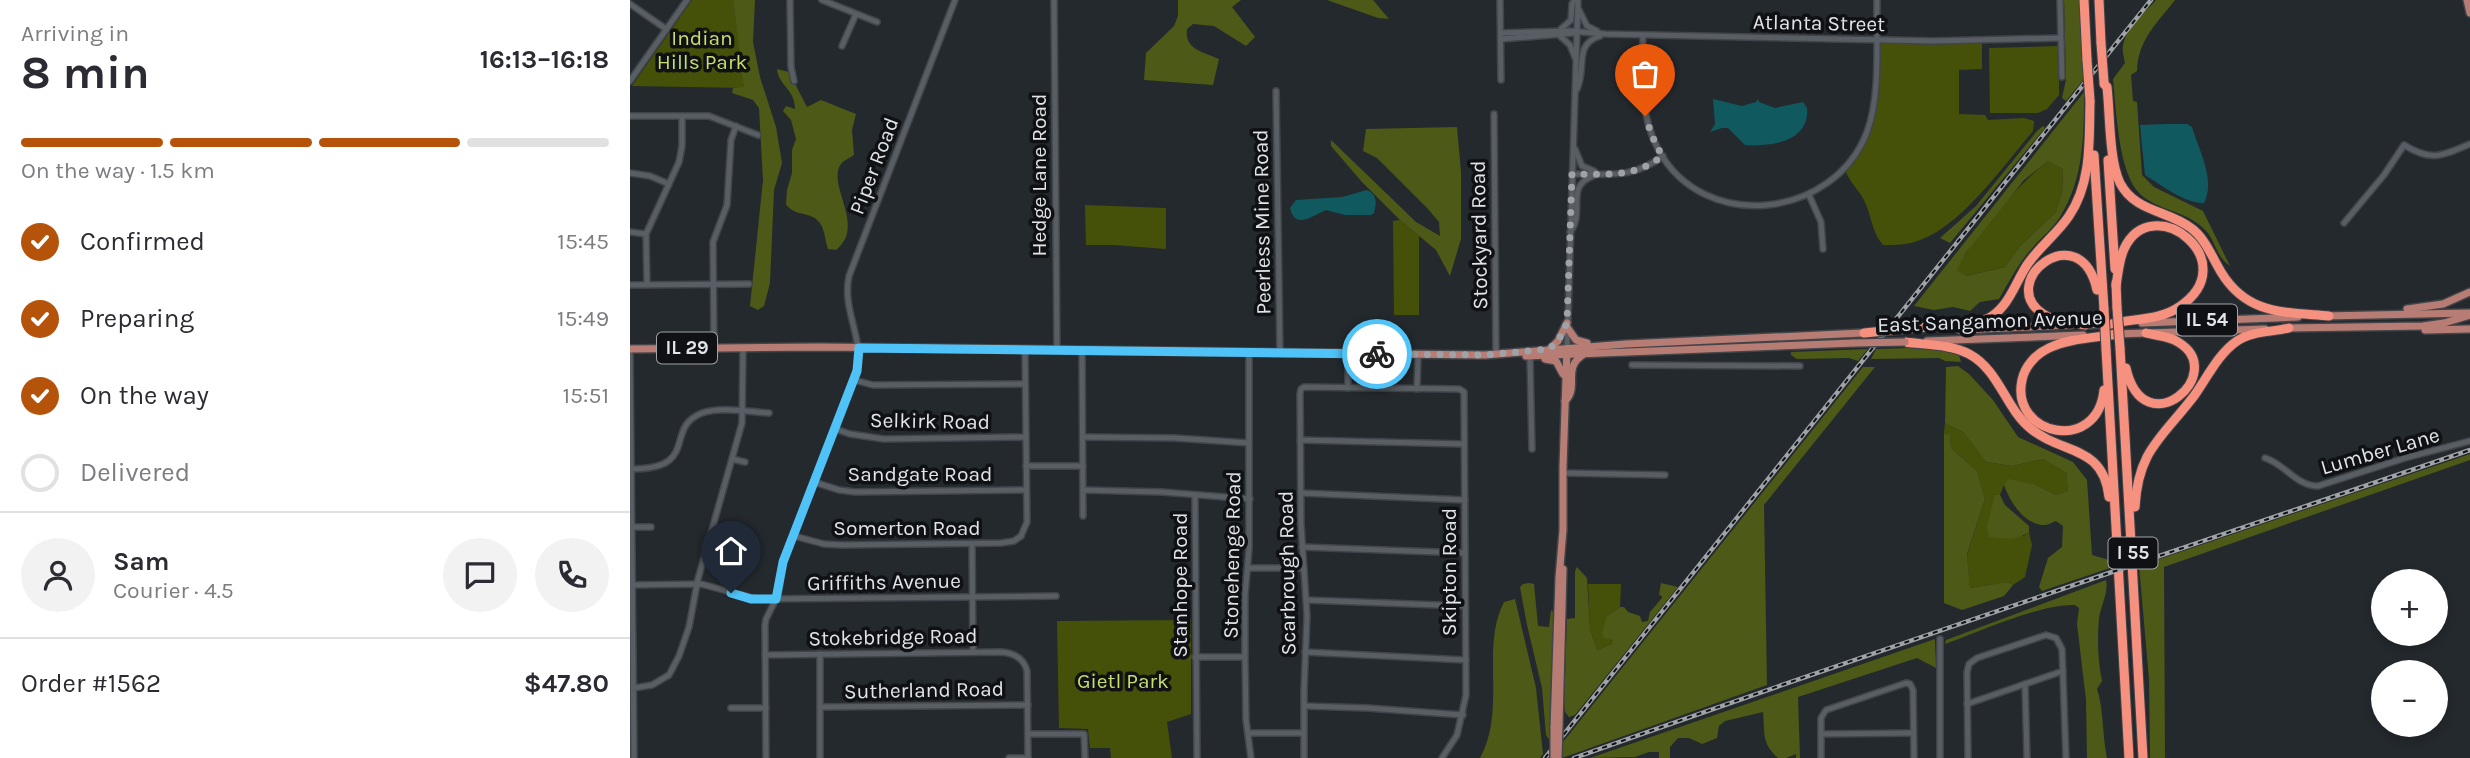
<!DOCTYPE html>
<html lang="en">
<head>
<meta charset="utf-8">
<style>
  body { margin:0; font-family:Karla,sans-serif; background:#f2f2f3; color:#2b2b33; height:100vh; display:flex; flex-direction:column; font-size:26px; white-space:nowrap }
  * { box-sizing:border-box; margin:0 }
  p { font-size:23px; color:#7c7c81 }
  .icon { flex:none; width:38px; height:38px; fill:none; stroke:currentColor; stroke-width:2; stroke-linecap:round; stroke-linejoin:round }
  .map { position:relative; flex:1; overflow:hidden }
  .details { display:flex; flex-direction:column; background:#fff; width:630px }
  .details>* { flex:none }
  .fabs { position:absolute; left:1741px; top:569px; display:grid; gap:14px }
  .fabs a { display:grid; place-items:center; width:77px; height:77px; border-radius:50%; background:#fff; box-shadow:0 4px 10px #0003; font-size:35px }
  .pin { position:absolute; display:grid; place-items:center; width:60px; height:60px; color:#fff; margin:-72px -30px; border-radius:50% 50% 50% 0; rotate:-45deg; box-shadow:0 0 7px #0007 }
  .pin .icon { rotate:45deg }
  .courier { position:absolute; display:grid; place-items:center; width:70px; height:70px; margin:-35px; border:5px solid #4fc3f7; border-radius:50%; background:#fff; color:#222; box-shadow:0 2px 9px #0007 }
  .head em { font-style:normal; font-weight:700 }
  .head div { display:flex; flex-direction:column-reverse }
  .head { display:flex; align-items:center; justify-content:space-between; height:119px; padding:0 21px }
  h1 { font-size:46px; font-weight:700; line-height:52px }
  .bar { display:grid; grid-template-columns:repeat(4,1fr); gap:10px 7px; align-content:center; height:84px; padding:0 21px }
  .bar i { height:9px; border-radius:5px; background:#e1e1e2 }
  .bar .on { background:#b45309 }
  .bar p { grid-column:span 4 }
  .line { display:flex; align-items:center; gap:18px; padding:0 21px; border-top:2px solid #e1e1e2 }
  .line div { flex:1 }
  .round { display:grid; place-items:center; flex:none; width:74px; height:74px; border-radius:37px; background:#f2f2f3 }
  ol { padding:0 21px; list-style:none }
  li { display:flex; align-items:center; gap:21px; height:77px }
  li p { margin-inline-start:auto }
  li .icon { padding:7px; border-radius:50%; background:#b45309; color:#fff; stroke-width:4 }
  li:last-child { color:#7c7c81 }
  li i { width:38px; height:38px; border:4px solid #e1e1e2; border-radius:50% }
  main { display:flex; flex:1; min-height:0 }
  .map>svg:first-child { display:block }
  .green { fill:#455109 }
  .forest { fill:#4d5916; fill-rule:evenodd }
  .water { fill:#10595f }
  .lines { fill:none; stroke-linecap:round; stroke-linejoin:round }
  .minor-casing { stroke:#414448; stroke-width:8 }
  .major-casing { stroke:#414448; stroke-width:10 }
  .highway-casing { stroke:#414448; stroke-width:11 }
  .minor { stroke:#585e63; stroke-width:5 }
  .major { stroke:#b77d74; stroke-width:7 }
  .highway { stroke:#f69180; stroke-width:9 }
  .rail-casing { stroke:#9fa3a7; stroke-width:4.5 }
  .rail { stroke:#0f1114; stroke-width:2; stroke-dasharray:5; stroke-linecap:butt }
  .major-bridge-casing { stroke:#414448; stroke-width:10; stroke-linecap:butt }
  .highway-bridge-casing { stroke:#414448; stroke-width:11; stroke-linecap:butt }
  .major-bridge { stroke:#b77d74; stroke-width:7 }
  .highway-bridge { stroke:#f69180; stroke-width:9 }
  .done { stroke:#9fa3a7; stroke-width:7; stroke-dasharray:0 12.6 }
  .route { stroke:#4fc3f7; stroke-width:9 }
  .labels { text-anchor:middle; dominant-baseline:central; stroke-width:7; stroke-linejoin:round; paint-order:stroke }
  .shield { fill:#0f1114; stroke:#a2a5a8; stroke-width:2 }
  .shield-label { font-size:19px; font-weight:bold; fill:#e1e4e8 }
  .street-label { font-size:21px; fill:#e1e4e8; stroke:#0f1114 }
  .park-label { font-size:21px; fill:#c8df6d; stroke:#0f1114 }
</style>
</head>
<body>
<main>
<section class="details">
<div class="head"><div><h1>8 min</h1><p>Arriving in</p></div><em>16:13–16:18</em></div>
<div class="bar"><i class="on"></i><i class="on"></i><i class="on"></i><i></i><p>On the way · 1.5 km</p></div>
<ol>
<li><svg class="icon" aria-label="check" viewBox="0 0 24 24"><path d="M5 12l5 5 9-10"/></svg>Confirmed<p>15:45</p></li>
<li><svg class="icon" aria-label="check" viewBox="0 0 24 24"><path d="M5 12l5 5 9-10"/></svg>Preparing<p>15:49</p></li>
<li><svg class="icon" aria-label="check" viewBox="0 0 24 24"><path d="M5 12l5 5 9-10"/></svg>On the way<p>15:51</p></li>
<li><i></i>Delivered</li>
</ol>
<div class="line" style="height:126px"><a class="round"><svg class="icon" aria-label="person" viewBox="0 0 24 24"><circle cx="12" cy="8" r="4"/><path d="M4 21q1-7 8-7t8 7"/></svg></a><div><b>Sam</b><p>Courier · 4.5</p></div><a class="round"><svg class="icon" aria-label="chat" viewBox="0 0 24 24"><path d="M4 5h16v11H9l-5 4z"/></svg></a><a class="round"><svg class="icon" aria-label="phone" viewBox="0 0 24 24"><path d="M5 4h4l2 5-3 2q2 4 5 5l2-3 5 2v4C11 20 4 13 5 4z"/></svg></a></div>
<div class="line" style="height:91px"><div>Order #1562</div><b>$47.80</b></div>
</section>
<div class="map">
<svg width="1840" height="758" viewBox="0 0 1840 758">
  <rect width="100%" height="100%" fill="#24292e"/>
  <g class="green">
    <path d="M 62,0 L 103,0 L 115,88 L 2,86 Z"/>
    <path d="M 1253,43 L 1352,43 L 1352,69 L 1329,70 L 1329,114 L 1355,115 L 1358,120 L 1394,118 L 1404,121 L 1403,131 C 1372,167 1328,232 1281,243 C 1272,245 1262,245 1253,245 C 1241,231 1242,216 1234,200 C 1229,190 1221,184 1216,172 C 1248,131 1248,95 1249,46 Z"/>
    <path d="M 1429,46 L 1429,95 L 1417,109 L 1408,113 L 1360,113 L 1359,48 Z"/>
    <path d="M 1418,161 L 1433,169 L 1432,193 L 1426,212 L 1390,246 L 1375,267 L 1335,276 L 1326,270 C 1346,234 1386,186 1418,161 Z"/>
    <path d="M 455,205 L 536,208 L 536,249 L 484,245 L 456,245 Z"/>
    <path d="M 770,220 L 789,236 L 789,315 L 764,315 L 763,221 Z"/>
    <path d="M 1315,423 L 1333,432 L 1356,462 L 1382,466 L 1413,459 L 1436,471 L 1438,491 L 1426,495 L 1406,485 L 1374,485 L 1370,495 L 1365,495 L 1393,536 L 1399,533 L 1402,545 L 1395,577 L 1383,585 L 1377,582 L 1340,588 L 1337,555 L 1355,499 L 1347,471 L 1321,448 L 1320,435 L 1314,433 Z"/>
    <path d="M 958,584 L 991,584 L 990,607 L 977,616 L 982,644 L 967,650 L 960,629 Z"/>
    <path d="M 561,620 L 561,714 L 537,722 L 542,758 L 481,758 L 480,748 L 460,748 L 458,729 L 429,728 L 427,621 Z"/>
  </g>
  <g class="forest">
    <path d="M 103,0 L 125,0 L 123,42 L 130,77 L 146,127 L 152,163 L 144,190 L 140,283 L 134,306 L 128,310 L 120,306 L 133,180 L 129,108 L 123,100 L 102,93 L 103,88 L 114,87 Z"/>
    <path d="M 548,0 L 611,0 L 602,7 L 625,37 L 616,46 L 584,26 L 563,24 L 557,29 C 554,49 573,52 589,59 L 583,85 L 514,80 L 516,53 L 544,26 L 548,16 Z"/>
    <path d="M 697,0 L 743,0 L 759,19 L 748,18 Z"/>
    <path d="M 1434,0 L 1450,0 L 1454,79 L 1436,101 L 1432,98 L 1436,80 Z"/>
    <path d="M 1526,0 L 1545,0 C 1527,23 1508,40 1507,71 L 1501,75 L 1503,101 L 1507,102 L 1512,175 L 1524,187 L 1573,211 L 1600,266 C 1584,255 1586,238 1572,227 C 1555,211 1527,210 1510,194 C 1488,173 1486,108 1483,79 L 1495,63 C 1494,58 1492,51 1493,46 C 1495,29 1515,13 1526,0 Z"/>
    <path d="M 147,69 L 159,72 L 177,107 L 191,100 L 226,114 L 222,130 L 224,155 C 220,158 214,160 211,164 C 196,185 237,226 206,250 L 198,249 C 195,241 195,229 189,222 C 181,211 164,217 156,204 L 157,190 L 162,173 L 162,150 L 166,139 L 161,120 L 153,111 L 156,106 L 165,109 C 165,89 148,85 147,69 Z"/>
    <path d="M 1454,92 C 1454,135 1454,179 1430,217 C 1421,231 1408,240 1398,253 C 1387,266 1378,284 1369,299 L 1350,302 L 1340,311 L 1323,307 L 1304,310 L 1284,306 ZM 1418,161 L 1433,169 L 1432,193 L 1426,212 L 1390,246 L 1375,267 L 1336,276 L 1327,270 L 1336,253 L 1394,180 Z"/>
    <path d="M 1413,126 L 1415,128 L 1320,243 L 1310,238 L 1346,206 L 1407,131 Z"/>
    <path d="M 827,127 L 831,172 L 831,239 L 820,276 L 806,250 L 770,220 L 732,182 L 701,146 L 701,140 L 786,222 L 810,236 L 809,222 L 798,209 L 747,158 L 733,151 L 736,129 Z"/>
    <path d="M 1278,348 L 1311,350 L 1329,355 L 1331,362 L 1315,361 L 1309,358 L 1241,359 L 1246,349 Z"/>
    <path d="M 1238,349 L 1228,361 L 1219,358 L 1167,359 L 1161,355 L 1161,352 Z"/>
    <path d="M 1328,366 L 1339,374 L 1363,400 L 1388,437 L 1443,462 L 1457,480 L 1462,555 L 1479,560 L 1480,568 L 1412,591 L 1409,587 L 1418,558 L 1432,547 L 1433,526 L 1426,521 C 1422,522 1419,525 1415,525 C 1394,525 1380,502 1374,485 L 1378,479 L 1406,485 L 1426,495 L 1438,491 L 1436,472 L 1413,459 L 1382,466 L 1356,462 L 1333,432 L 1315,423 L 1316,367 Z"/>
    <path d="M 1233,367 L 1245,367 L 1134,505 L 1137,685 L 932,758 L 933,742 Z"/>
    <path d="M 1314,433 L 1320,435 L 1321,448 L 1347,471 L 1355,499 L 1337,554 L 1340,588 L 1377,582 L 1383,585 L 1374,596 L 1332,610 L 1314,603 Z"/>
    <path d="M 1840,454 L 1840,460 L 1534,567 L 1535,758 L 1520,758 L 1519,679 L 1509,566 Z"/>
    <path d="M 1365,495 L 1370,495 L 1375,505 L 1399,526 L 1399,533 L 1382,539 L 1359,537 L 1357,526 Z"/>
    <path d="M 947,567 L 957,578 L 960,629 L 967,650 L 982,644 L 982,640 L 974,638 L 972,633 L 977,616 L 990,607 L 994,607 L 998,612 L 1010,616 L 1012,622 L 1018,621 L 1020,612 L 1032,598 L 1032,596 L 1029,595 L 1031,583 L 1048,587 L 945,715 L 939,717 L 935,712 L 934,703 L 937,619 L 945,618 L 945,571 Z"/>
    <path d="M 1476,580 C 1479,591 1471,606 1469,618 C 1467,639 1468,661 1472,681 L 1467,689 C 1474,710 1472,735 1477,758 L 1457,758 L 1456,700 L 1447,624 L 1449,608 L 1445,605 C 1413,603 1348,632 1315,644 L 1316,640 Z"/>
    <path d="M 899,583 L 904,584 L 908,626 L 919,627 L 921,610 L 924,613 L 920,741 L 916,735 L 912,688 L 897,625 L 890,587 L 893,584 Z"/>
    <path d="M 885,599 L 906,688 L 913,754 L 910,758 L 850,758 C 877,709 850,648 874,602 Z"/>
    <path d="M 1305,639 L 1306,668 L 1287,658 L 1168,697 L 1170,758 L 1166,758 L 1166,754 L 1156,758 L 1148,758 C 1131,743 1135,732 1133,712 L 1095,721 L 1089,726 L 1087,738 L 1072,744 L 1059,738 L 1048,738 L 1040,747 L 1040,758 L 1029,758 L 1029,752 L 1019,752 L 1005,757 L 960,758 Z"/>
  </g>
  <g class="water">
    <path d="M 1083,99 L 1112,106 L 1126,102 L 1128,99 L 1129,102 L 1145,108 L 1173,102 L 1177,108 C 1180,142 1141,147 1115,145 L 1098,128 L 1092,128 L 1080,132 L 1085,124 Z"/>
    <path d="M 1536,124 L 1557,124 L 1562,127 C 1569,150 1586,181 1574,203 C 1556,204 1531,185 1515,175 L 1510,125 Z"/>
    <path d="M 737,190 C 747,194 747,203 744,213 L 741,215 L 715,215 L 696,210 C 682,216 665,230 660,208 L 666,200 L 712,197 Z"/>
  </g>
  <g class="lines">
    <g class="minor-casing">
      <g id="minor">
        <path d="M 160,0 L 161,67 L 164,81"/>
        <path d="M 192,0 L 247,22"/>
        <path d="M 424,0 L 427,350"/>
        <path d="M 870,0 L 871,80"/>
        <path d="M 1430,0 L 1432,77"/>
        <path d="M 0,4 L 36,29"/>
        <path d="M 949,10 L 957,26 L 967,31"/>
        <path d="M 931,29 L 941,20 L 942,4 L 945,0"/>
        <path d="M 871,33 L 940,31 L 976,34 L 1304,41 L 1430,38"/>
        <path d="M 1013,35 C 1012,74 1009,113 1028,149 C 1073,234 1204,219 1237,132 C 1251,94 1246,41 1247,0"/>
        <path d="M 930,36 L 940,45 L 946,60"/>
        <path d="M 871,39 L 945,33"/>
        <path d="M 212,46 L 226,14"/>
        <path d="M 0,81 L 57,0"/>
        <path d="M 947,89 C 957,67 943,45 970,36"/>
        <path d="M 646,91 L 650,353"/>
        <path d="M 864,114 L 866,355"/>
        <path d="M 0,116 L 79,116 L 128,135"/>
        <path d="M 945,149 L 952,166 L 964,171"/>
        <path d="M 0,173 L 20,176 L 39,184"/>
        <path d="M 942,174 C 977,174 1003,179 1033,156"/>
        <path d="M 1179,195 L 1191,222 L 1193,249"/>
        <path d="M 1714,223 L 1754,175 L 1774,145 C 1802,162 1811,156 1840,144"/>
        <path d="M 0,232 L 16,234"/>
        <path d="M 940,232 C 956,212 934,187 963,176"/>
        <path d="M 0,285 L 119,284"/>
        <path d="M 17,285 L 16,234 L 49,162 L 52,146 L 52,116"/>
        <path d="M 84,348 L 83,242 L 97,205 L 101,140 L 106,126"/>
        <path d="M 937,349 L 948,0"/>
        <path d="M 452,351 L 453,516"/>
        <path d="M 0,352 L 4,758"/>
        <path d="M 619,353 L 619,549 L 615,595 L 615,657 L 616,720 L 621,758"/>
        <path d="M 900,359 L 902,449"/>
        <path d="M 1002,365 L 1170,366"/>
        <path d="M 224,380 L 243,385 L 395,384"/>
        <path d="M 718,388 L 718,354"/>
        <path d="M 787,389 L 788,355"/>
        <path d="M 205,429 L 220,434 L 254,439 L 396,437"/>
        <path d="M 453,437 L 545,438 L 619,443"/>
        <path d="M 670,440 L 834,444"/>
        <path d="M 1635,458 C 1655,464 1666,486 1688,486 L 1775,458 L 1840,441"/>
        <path d="M 102,459 L 115,462"/>
        <path d="M 396,466 L 453,466"/>
        <path d="M 1,469 C 71,469 33,428 72,413 C 91,406 119,412 139,413"/>
        <path d="M 933,473 L 1035,475"/>
        <path d="M 184,482 L 209,490 L 225,492 L 396,490"/>
        <path d="M 453,490 L 532,492 L 620,499"/>
        <path d="M 671,493 L 835,500"/>
        <path d="M 565,496 L 567,758"/>
        <path d="M 2,527 L 21,527"/>
        <path d="M 164,536 L 194,544 L 212,545 L 371,543 L 384,541 L 391,536"/>
        <path d="M 391,536 L 397,522 L 395,350"/>
        <path d="M 342,544 L 343,652"/>
        <path d="M 672,547 L 835,553"/>
        <path d="M 618,568 L 674,568"/>
        <path d="M 0,585 L 71,584 L 127,599 L 426,596"/>
        <path d="M 676,600 L 835,606"/>
        <path d="M 1310,639 L 1310,758"/>
        <path d="M 675,652 L 836,660"/>
        <path d="M 190,654 L 190,758"/>
        <path d="M 135,655 L 371,652 C 384,653 394,658 397,671 L 398,758"/>
        <path d="M 565,657 L 615,657"/>
        <path d="M 1395,684 L 1397,758"/>
        <path d="M 4,688 L 22,685 L 39,675 L 49,656 L 59,627 L 68,579 L 112,423 L 113,348"/>
        <path d="M 1337,704 L 1433,671"/>
        <path d="M 674,706 L 738,708 L 833,715"/>
        <path d="M 190,707 L 398,705"/>
        <path d="M 101,708 L 136,708"/>
        <path d="M 618,733 L 674,733"/>
        <path d="M 398,734 L 454,734 L 455,758"/>
        <path d="M 1191,734 L 1283,733"/>
        <path d="M 136,758 L 135,625 L 136,619 L 148,595 L 153,562 L 228,367 C 232,335 212,308 219,276 L 325,0"/>
        <path d="M 379,758 L 398,758"/>
        <path d="M 674,758 L 674,690 L 677,616 L 671,524 L 670,394 L 671,389 L 674,387 L 829,389 L 834,392 L 836,695 L 827,735 L 812,758"/>
        <path d="M 1191,758 L 1191,718 L 1196,710 L 1276,683 L 1280,684 L 1283,690 L 1284,758"/>
        <path d="M 1338,758 L 1337,672 L 1339,664 L 1347,658 L 1416,635 L 1426,638 L 1432,649 L 1436,758"/>
      </g>
    </g>
    <g class="major-casing">
      <g id="major">
        <path d="M 1837,0 L 1840,13"/>
        <path d="M 1777,309 L 1813,304 L 1840,292"/>
        <path d="M 1694,316 L 1839,313"/>
        <path d="M 1512,323 L 1668,317"/>
        <path d="M 1452,325 L 1479,324"/>
        <path d="M 937,327 L 946,340 L 957,343"/>
        <path d="M 1654,328 L 1793,326 L 1814,323 L 1840,315"/>
        <path d="M 1330,330 L 1441,325"/>
        <path d="M 1795,330 L 1840,329"/>
        <path d="M 1486,334 L 1635,329"/>
        <path d="M 1297,341 L 1453,335"/>
        <path d="M 0,349 L 191,347 L 855,355 L 996,344 L 1232,333"/>
        <path d="M 920,349 L 928,341 L 937,323"/>
        <path d="M 896,356 L 1224,343"/>
        <path d="M 915,359 L 926,361 L 933,374"/>
        <path d="M 935,401 C 950,387 931,368 954,354"/>
        <path d="M 929,725 L 933,569"/>
        <path d="M 924,728 L 929,578 L 933,530 L 933,467 L 937,349"/>
      </g>
    </g>
    <g class="highway-casing">
      <g id="highway">
        <path d="M 1454,0 L 1457,60"/>
        <path d="M 1469,0 L 1471,43"/>
        <path d="M 1474,84 L 1477,87 C 1480,113 1479,161 1490,183 C 1505,212 1537,210 1561,228 C 1575,238 1582,257 1591,272 C 1617,315 1654,312 1699,316"/>
        <path d="M 1464,155 L 1474,309"/>
        <path d="M 1478,160 L 1485,269"/>
        <path d="M 1486,283 L 1487,308"/>
        <path d="M 1481,324 C 1503,318 1529,321 1549,307 C 1617,262 1522,188 1494,249 C 1489,260 1488,274 1486,286"/>
        <path d="M 1455,325 C 1441,321 1426,323 1413,314 C 1365,282 1450,214 1467,290"/>
        <path d="M 1285,328 C 1307,326 1334,329 1355,320 C 1378,310 1384,285 1397,265 C 1409,247 1427,234 1439,216 C 1462,182 1459,140 1460,101"/>
        <path d="M 1275,342 C 1296,345 1320,344 1339,354 C 1369,370 1375,407 1400,428 C 1432,455 1473,444 1479,497"/>
        <path d="M 1490,348 L 1513,758"/>
        <path d="M 1476,349 L 1499,758"/>
        <path d="M 1496,368 C 1514,448 1600,373 1548,342 C 1539,336 1527,336 1516,333"/>
        <path d="M 1474,390 C 1467,455 1380,435 1392,380 C 1395,366 1406,354 1419,348 C 1440,338 1465,338 1487,334"/>
        <path d="M 1505,507 C 1508,450 1532,438 1564,396 C 1577,378 1588,354 1607,341 C 1621,331 1643,332 1659,328"/>
      </g>
    </g>
    <use href="#minor" class="minor"/>
    <use href="#major" class="major"/>
    <use href="#highway" class="highway"/>
    <g class="rail-casing">
      <g id="rail">
        <path d="M 915,758 L 1521,0"/>
        <path d="M 944,758 C 1241,652 1541,553 1840,450"/>
      </g>
    </g>
    <use href="#rail" class="rail"/>
    <g class="major-bridge-casing">
      <g id="major-bridge">
        <path d="M 1224,343 L 1275,342"/>
        <path d="M 924,758 L 924,728"/>
        <path d="M 928,758 L 929,725"/>
      </g>
    </g>
    <g class="highway-bridge-casing">
      <g id="highway-bridge">
        <path d="M 1471,43 L 1474,82"/>
        <path d="M 1457,60 L 1460,101"/>
        <path d="M 1487,308 L 1490,348"/>
        <path d="M 1474,309 L 1476,349"/>
        <path d="M 1234,333 L 1285,328"/>
      </g>
    </g>
    <use href="#major-bridge" class="major-bridge"/>
    <use href="#highway-bridge" class="highway-bridge"/>
  </g>
  <g class="lines">
    <path class="done" d="M 747,354 L 855,355 L 919,349 L 928,341 L 937,323 L 942,174 C 975,174 1005,178 1032,156 L 1023,138 L 1015,116"/>
    <path class="route" d="M 101,593 L 121,599 L 146,599 L 153,562 L 227,371 L 229,348 L 747,354"/>
  </g>
  <g class="labels">
    <g class="shield">
      <rect x="1547" y="304.5" width="60" height="31" rx="5"/>
      <rect x="27" y="332.5" width="60" height="31" rx="5"/>
      <rect x="1478.5" y="537.5" width="49" height="31" rx="5"/>
    </g>
    <g class="shield-label">
      <text x="1577" y="320">IL 54</text>
      <text x="57" y="348">IL 29</text>
      <text x="1503" y="553">I 55</text>
    </g>
    <g class="street-label">
      <text transform="translate(1189 23) rotate(1)">Atlanta Street</text>
      <text transform="translate(244 166) rotate(-69)">Piper Road</text>
      <text transform="translate(409 175) rotate(-90)">Hedge Lane Road</text>
      <text transform="translate(632 222) rotate(-91)">Peerless Mine Road</text>
      <text transform="translate(849 235) rotate(-91)">Stockyard Road</text>
      <text transform="translate(1360 321) rotate(-2)">East Sangamon Avenue</text>
      <text transform="translate(300 421) rotate(1)">Selkirk Road</text>
      <text transform="translate(1750 451) rotate(-16)">Lumber Lane</text>
      <text x="290" y="474">Sandgate Road</text>
      <text x="277" y="528">Somerton Road</text>
      <text transform="translate(602 555) rotate(-89)">Stonehenge Road</text>
      <text transform="translate(819 572) rotate(-90)">Skipton Road</text>
      <text transform="translate(657 573) rotate(-91)">Scarbrough Road</text>
      <text transform="translate(254 582) rotate(-1)">Griffiths Avenue</text>
      <text transform="translate(550 585) rotate(-90)">Stanhope Road</text>
      <text transform="translate(263 637) rotate(-1)">Stokebridge Road</text>
      <text transform="translate(294 690) rotate(-1)">Sutherland Road</text>
    </g>
    <g class="park-label">
      <text x="72" y="38">Indian<tspan x="72" dy="24">Hills Park</tspan></text>
      <text x="493" y="681">Gietl Park</text>
    </g>
  </g>
</svg>
<div class="fabs">
<a>+</a>
<a>−</a>
</div>
<div class="pin" style="left:1015px;top:116px;background:#ea580c"><svg class="icon" aria-label="bag" viewBox="0 0 24 24"><path d="M5 8h14l-1 12H6zM9 8a3 3 0 0 1 6 0"/></svg></div>
<div class="pin" style="left:101px;top:593px;background:#1f2937"><svg class="icon" aria-label="home" viewBox="0 0 24 24"><path d="M3 11l9-7 9 7M6 9v11h12V9"/></svg></div>
<div class="courier" style="left:747px;top:354px"><svg class="icon" aria-label="bike" viewBox="0 0 24 24"><circle cx="6" cy="16" r="4"/><circle cx="18" cy="16" r="4"/><path d="M6 16l4-8h5l3 8M10 8l3 8H6M13 5h3"/></svg></div>
</div>
</main>
</body>
</html>
